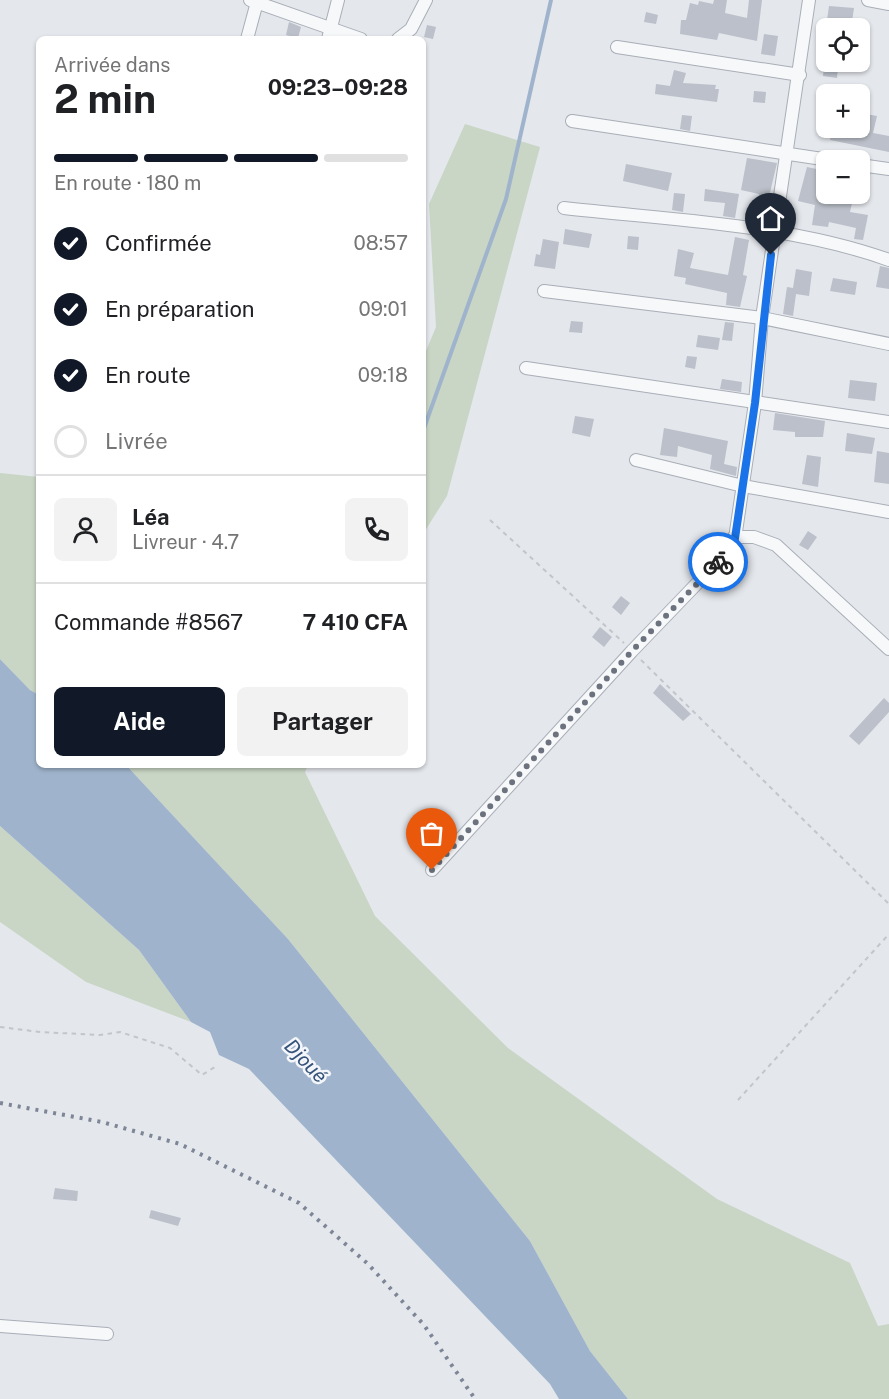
<!DOCTYPE html>
<html lang="fr">
<head>
<meta charset="utf-8">
<style>
  body { margin:0; font-family:"Public Sans",sans-serif; background:#f2f2f2; color:#202124; height:100vh; display:flex; flex-direction:column; font-size:22px; white-space:nowrap }
  * { box-sizing:border-box; margin:0 }
  p { font-size:20px; color:#757577 }
  .icon { flex:none; width:33px; height:33px; fill:none; stroke:currentColor; stroke-width:2; stroke-linecap:round; stroke-linejoin:round }
  .map { position:relative; flex:1; overflow:hidden }
  .side { position:absolute; left:36px; top:36px; width:390px; height:732px; display:flex; flex-direction:column; background:#fff; border-radius:9px; box-shadow:0 2px 4px #0004 }
  .side>* { flex:none }
  .tools { position:absolute; left:816px; top:18px; display:grid; gap:12px }
  .tools a { display:grid; place-items:center; width:54px; height:54px; border-radius:9px; background:#fff; box-shadow:0 2px 4px #0004; font-size:30px }
  .pin { position:absolute; display:grid; place-items:center; width:51px; height:51px; color:#fff; margin:-62px -26px; border-radius:50% 50% 50% 0; rotate:-45deg; box-shadow:0 0 6px #0007 }
  .pin .icon { rotate:45deg }
  .courier { position:absolute; display:grid; place-items:center; width:60px; height:60px; margin:-30px; border:4px solid #1a73e8; border-radius:50%; background:#fff; color:#222; box-shadow:0 2px 8px #0007 }
  .head em { font-style:normal; font-weight:700 }
  .head div { display:flex; flex-direction:column-reverse }
  .head { display:flex; align-items:center; justify-content:space-between; height:102px; padding:0 18px }
  h1 { font-size:39px; font-weight:700; line-height:45px }
  .bar { display:grid; grid-template-columns:repeat(4,1fr); gap:9px 6px; align-content:center; height:72px; padding:0 18px }
  .bar i { height:8px; border-radius:4px; background:#e0e0e0 }
  .bar .active { background:#111827 }
  .bar p { grid-column:span 4 }
  .line { display:flex; align-items:center; gap:15px; padding:0 18px; border-top:2px solid #e0e0e0 }
  .line div { flex:1 }
  .round { display:grid; place-items:center; flex:none; width:63px; height:63px; border-radius:9px; background:#f2f2f2 }
  ol { padding:0 18px; list-style:none }
  li { display:flex; align-items:center; gap:18px; height:66px }
  li p { margin-inline-start:auto }
  li .icon { padding:6px; border-radius:50%; background:#111827; color:#fff; stroke-width:4 }
  li:last-child { color:#757577 }
  li i { width:33px; height:33px; border:3px solid #e0e0e0; border-radius:50% }
  .cta { display:flex; gap:12px; margin-top:auto; padding:12px 18px }
  .cta a { flex:1; height:69px; border-radius:9px; background:#111827; color:#fff; font-size:24px; font-weight:700; line-height:69px; text-align:center }
  .cta a+a { background:#f2f2f2; color:#202124 }
  .map>svg:first-child { display:block }
  .green { fill:#c9d6c5 }
  .water { fill:#9fb4cc }
  .lines { fill:none; stroke-linecap:round; stroke-linejoin:round }
  .stream { stroke:#9fb4cc; stroke-width:4 }
  .building { fill:#bbc0ca }
  .minor-casing { stroke:#a9aeb7; stroke-width:14 }
  .path { stroke:#c2c5cb; stroke-width:2; stroke-dasharray:4.5 4.5; stroke-linecap:butt }
  .minor { stroke:#f7f8fa; stroke-width:12 }
  .rail { stroke:#7d8696; stroke-width:4; stroke-dasharray:3 6; stroke-linecap:butt }
  .done { stroke:#6c737f; stroke-width:6; stroke-dasharray:0 10.8 }
  .route { stroke:#1a73e8; stroke-width:8 }
  .labels { text-anchor:middle; dominant-baseline:central; stroke-width:5; stroke-linejoin:round; paint-order:stroke }
  .water-label { font-size:20px; font-style:italic; fill:#34527a; stroke:#f4f6f9 }
</style>
</head>
<body>
<div class="map">
<svg width="889" height="1399" viewBox="0 0 889 1399">
  <rect width="100%" height="100%" fill="#e4e7ec"/>
  <g class="green">
    <path d="M 465,124 L 540,147 L 447,496 L 423,534 L 423,358 L 436,327 L 429,204 Z"/>
    <path d="M 0,473 L 39,477 L 39,695 L 30,690 L 0,659 Z"/>
    <path d="M 126,765 L 308,765 L 305,772 L 375,916 L 508,1048 L 717,1199 L 850,1263 L 878,1326 L 889,1324 L 889,1399 L 628,1399 L 590,1351 L 530,1241 L 288,939 Z"/>
    <path d="M 0,826 L 139,950 L 191,1022 L 86,982 L 0,922 Z"/>
  </g>
  <path class="water" d="M 0,659 L 30,690 L 39,695 L 39,765 L 126,765 L 288,939 L 530,1241 L 590,1351 L 628,1399 L 559,1399 L 550,1384 L 249,1069 L 219,1055 L 210,1032 L 191,1022 L 139,950 L 0,826 Z"/>
  <g class="lines">
    <path class="stream" d="M 423,431 L 506,199 L 551,0"/>
  </g>
  <g class="building">
    <path d="M 714,0 L 727,0 L 725,13 L 747,18 L 749,0 L 762,0 L 757,41 L 719,33 L 717,40 L 680,34 L 681,20 L 686,20 L 690,3 L 698,5 L 699,1 L 713,4 Z"/>
    <path d="M 829,6 L 854,8 L 851,28 L 826,28 Z"/>
    <path d="M 646,12 L 658,15 L 656,24 L 644,22 Z"/>
    <path d="M 289,22 L 301,27 L 298,38 L 286,35 Z"/>
    <path d="M 427,25 L 436,27 L 433,39 L 424,37 Z"/>
    <path d="M 764,34 L 778,36 L 775,56 L 761,54 Z"/>
    <path d="M 824,67 L 838,68 L 837,78 L 823,76 Z"/>
    <path d="M 674,70 L 686,73 L 683,83 L 716,85 L 715,89 L 719,89 L 717,102 L 655,94 L 656,84 L 670,86 Z"/>
    <path d="M 754,91 L 766,92 L 765,103 L 753,102 Z"/>
    <path d="M 860,113 L 877,116 L 873,133 L 889,136 L 889,152 L 830,140 L 832,128 L 860,128 Z"/>
    <path d="M 682,115 L 692,116 L 690,131 L 680,129 Z"/>
    <path d="M 747,158 L 777,163 L 767,205 L 758,203 L 759,194 L 741,190 Z"/>
    <path d="M 626,164 L 672,173 L 668,191 L 623,181 Z"/>
    <path d="M 807,167 L 826,171 L 826,194 L 853,199 L 850,212 L 868,215 L 863,240 L 854,239 L 856,228 L 829,222 L 828,227 L 812,225 L 815,205 L 798,201 Z"/>
    <path d="M 705,189 L 739,194 L 735,218 L 723,216 L 725,203 L 704,201 Z"/>
    <path d="M 674,193 L 685,194 L 683,212 L 672,210 Z"/>
    <path d="M 565,229 L 592,234 L 589,248 L 563,244 Z"/>
    <path d="M 628,236 L 639,237 L 638,250 L 627,249 Z"/>
    <path d="M 735,237 L 749,240 L 743,275 L 747,276 L 740,307 L 726,305 L 727,293 L 685,284 L 686,278 L 674,276 L 678,249 L 694,253 L 690,268 L 728,275 Z"/>
    <path d="M 543,239 L 559,242 L 555,269 L 534,266 L 536,254 L 540,255 Z"/>
    <path d="M 880,266 L 889,268 L 889,289 L 876,287 Z"/>
    <path d="M 796,269 L 812,272 L 809,296 L 796,294 L 793,316 L 783,314 L 787,287 L 793,288 Z"/>
    <path d="M 833,278 L 857,282 L 855,295 L 830,291 Z"/>
    <path d="M 571,321 L 583,322 L 582,333 L 569,332 Z"/>
    <path d="M 725,322 L 734,323 L 732,341 L 722,340 Z"/>
    <path d="M 698,335 L 720,338 L 718,350 L 696,347 Z"/>
    <path d="M 687,356 L 697,357 L 695,369 L 685,367 Z"/>
    <path d="M 722,379 L 742,382 L 741,392 L 720,389 Z"/>
    <path d="M 850,380 L 877,383 L 875,401 L 848,398 Z"/>
    <path d="M 775,413 L 825,421 L 823,437 L 795,437 L 795,432 L 773,430 Z"/>
    <path d="M 575,416 L 594,419 L 590,437 L 572,433 Z"/>
    <path d="M 664,428 L 728,441 L 724,464 L 737,467 L 736,476 L 710,469 L 712,455 L 678,446 L 677,457 L 660,455 Z"/>
    <path d="M 847,433 L 875,438 L 872,454 L 845,451 Z"/>
    <path d="M 877,451 L 889,453 L 889,484 L 874,482 Z"/>
    <path d="M 807,455 L 821,457 L 818,487 L 802,484 Z"/>
    <path d="M 808,531 L 817,537 L 808,550 L 799,545 Z"/>
    <path d="M 621,596 L 630,603 L 621,615 L 612,607 Z"/>
    <path d="M 600,627 L 612,637 L 604,647 L 592,637 Z"/>
    <path d="M 660,684 L 691,714 L 683,721 L 653,693 Z"/>
    <path d="M 884,698 L 889,703 L 889,712 L 859,745 L 849,736 Z"/>
    <path d="M 55,1188 L 78,1191 L 77,1201 L 53,1199 Z"/>
    <path d="M 151,1210 L 181,1218 L 178,1226 L 149,1218 Z"/>
  </g>
  <g class="lines">
    <g class="minor-casing">
      <g id="minor">
        <path d="M 250,0 L 361,39"/>
        <path d="M 868,0 L 889,4"/>
        <path d="M 247,39 L 257,2"/>
        <path d="M 328,39 L 338,0"/>
        <path d="M 398,39 L 411,29 L 426,0"/>
        <path d="M 617,47 L 800,75"/>
        <path d="M 572,121 L 829,160"/>
        <path d="M 860,165 L 889,169"/>
        <path d="M 564,208 C 669,220 790,224 889,260"/>
        <path d="M 544,291 L 762,318 L 889,344"/>
        <path d="M 526,368 L 889,422"/>
        <path d="M 636,460 L 743,486 L 889,512"/>
        <path d="M 734,537 L 754,537 L 776,545 L 889,649"/>
        <path d="M 432,870 L 632,651 L 734,545 L 755,403 L 762,318 L 809,0"/>
        <path d="M 0,1326 L 107,1334"/>
      </g>
    </g>
    <g class="path">
      <path d="M 490,520 L 624,643"/>
      <path d="M 641,660 L 889,904"/>
      <path d="M 0,1027 L 40,1032 L 100,1035 L 120,1032 L 170,1048 L 202,1075 L 218,1065"/>
      <path d="M 738,1100 L 889,934"/>
    </g>
    <use href="#minor" class="minor"/>
    <path class="rail" d="M 0,1103 L 102,1122 L 180,1144 L 299,1203 L 368,1264 L 424,1325 L 475,1399"/>
  </g>
  <g class="lines">
    <path class="done" d="M 432,870 L 632,651 L 718,562"/>
    <path class="route" d="M 718,562 L 734,545 L 755,403 L 771,255"/>
  </g>
  <g class="labels">
    <g class="water-label">
      <text transform="translate(306 1061) rotate(46)">Djoué</text>
    </g>
  </g>
</svg>
<div class="tools">
<a><svg class="icon" aria-label="locate" viewBox="0 0 24 24"><circle cx="12" cy="12" r="6"/><path d="M12 2v4M12 18v4M2 12h4M18 12h4"/></svg></a>
<a>+</a>
<a>−</a>
</div>
<div class="pin" style="left:432px;top:870px;background:#ea580c"><svg class="icon" aria-label="bag" viewBox="0 0 24 24"><path d="M5 8h14l-1 12H6zM9 8a3 3 0 0 1 6 0"/></svg></div>
<div class="pin" style="left:771px;top:255px;background:#1f2937"><svg class="icon" aria-label="home" viewBox="0 0 24 24"><path d="M3 11l9-7 9 7M6 9v11h12V9"/></svg></div>
<div class="courier" style="left:718px;top:562px"><svg class="icon" aria-label="bike" viewBox="0 0 24 24"><circle cx="6" cy="16" r="4"/><circle cx="18" cy="16" r="4"/><path d="M6 16l4-8h5l3 8M10 8l3 8H6M13 5h3"/></svg></div>
<section class="side">
<div class="head"><div><h1>2 min</h1><p>Arrivée dans</p></div><em>09:23–09:28</em></div>
<div class="bar"><i class="active"></i><i class="active"></i><i class="active"></i><i></i><p>En route · 180 m</p></div>
<ol>
<li><svg class="icon" aria-label="check" viewBox="0 0 24 24"><path d="M5 12l5 5 9-10"/></svg>Confirmée<p>08:57</p></li>
<li><svg class="icon" aria-label="check" viewBox="0 0 24 24"><path d="M5 12l5 5 9-10"/></svg>En préparation<p>09:01</p></li>
<li><svg class="icon" aria-label="check" viewBox="0 0 24 24"><path d="M5 12l5 5 9-10"/></svg>En route<p>09:18</p></li>
<li><i></i>Livrée</li>
</ol>
<div class="line" style="height:108px"><a class="round"><svg class="icon" aria-label="person" viewBox="0 0 24 24"><circle cx="12" cy="8" r="4"/><path d="M4 21q1-7 8-7t8 7"/></svg></a><div><b>Léa</b><p>Livreur · 4.7</p></div><a class="round"><svg class="icon" aria-label="phone" viewBox="0 0 24 24"><path d="M5 4h4l2 5-3 2q2 4 5 5l2-3 5 2v4C11 20 4 13 5 4z"/></svg></a></div>
<div class="line" style="height:78px"><div>Commande #8567</div><b>7 410 CFA</b></div>
<div class="cta"><a>Aide</a><a>Partager</a></div>
</section>
</div>
</body>
</html>
